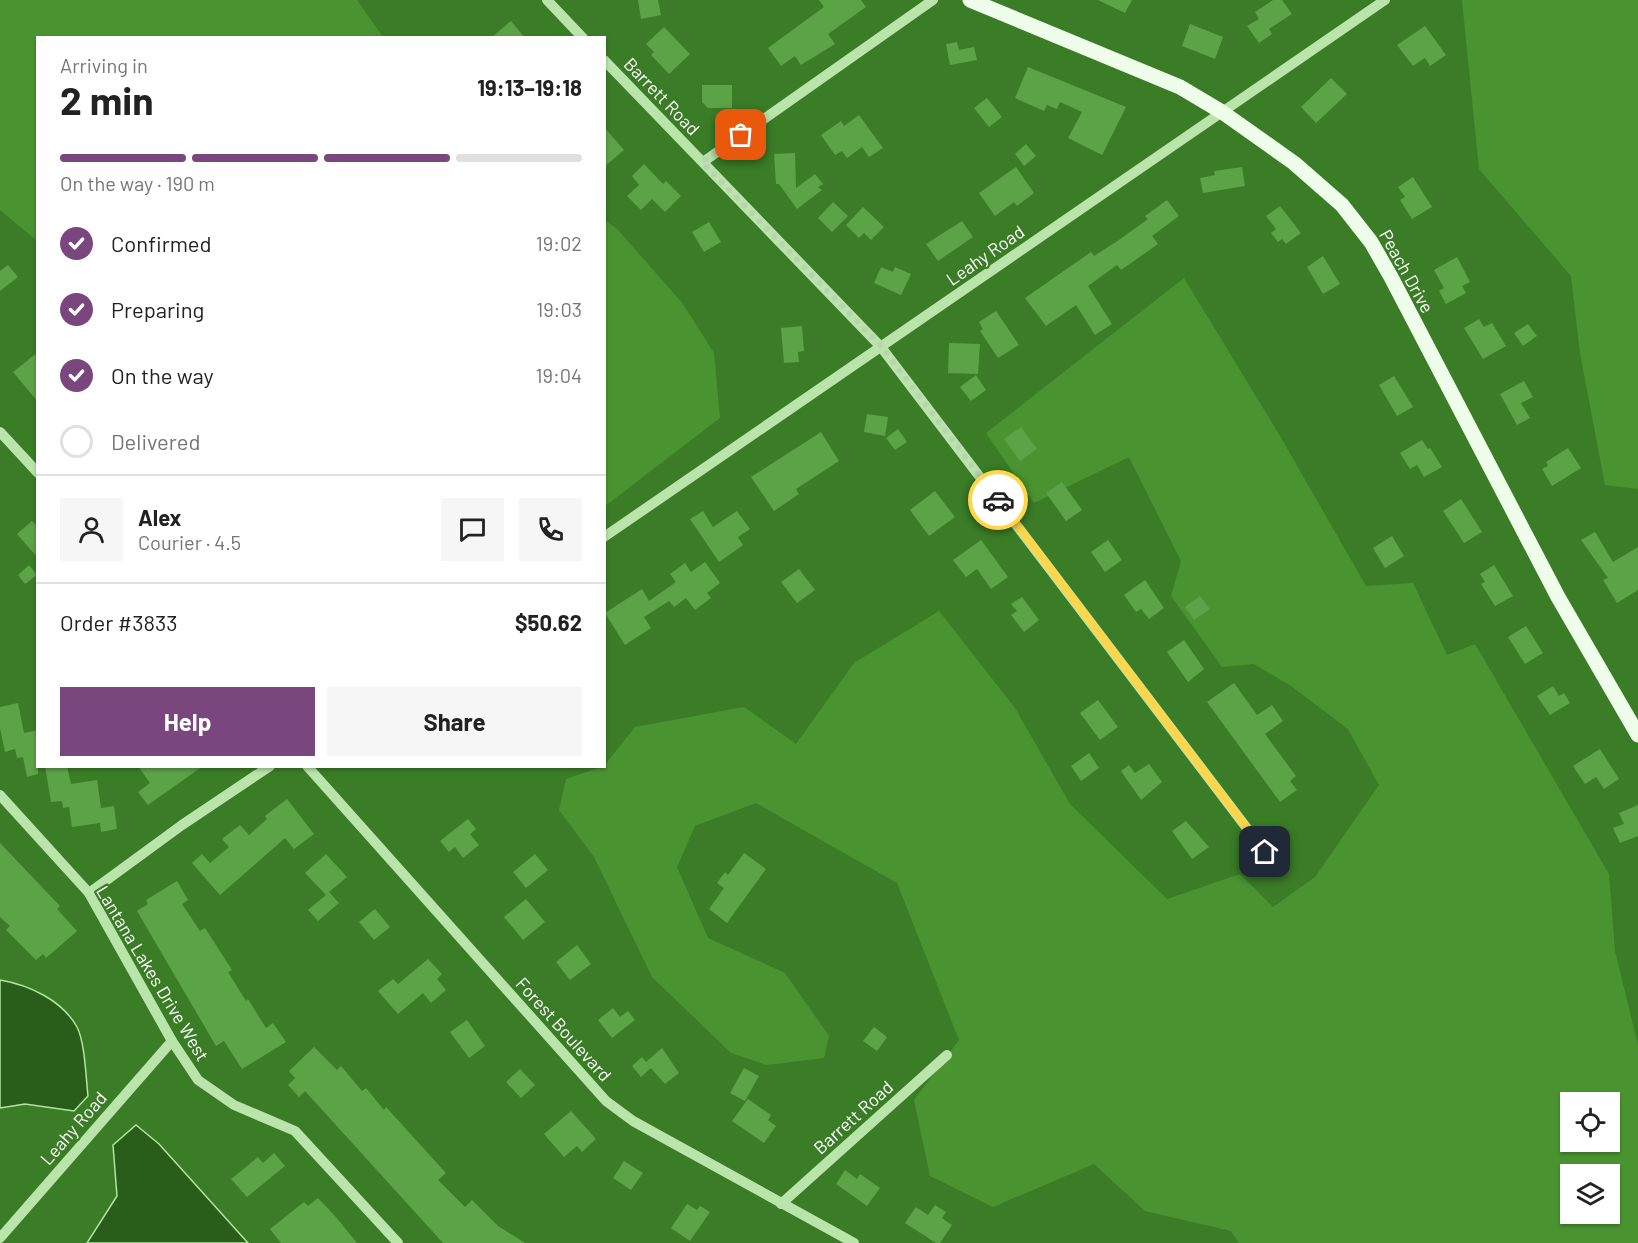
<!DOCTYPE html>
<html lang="en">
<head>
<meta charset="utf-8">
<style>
  body { margin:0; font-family:Barlow,sans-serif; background:#f6f6f6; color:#222; height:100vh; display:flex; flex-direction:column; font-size:22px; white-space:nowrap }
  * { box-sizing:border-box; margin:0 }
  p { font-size:20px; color:#767676 }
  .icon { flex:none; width:33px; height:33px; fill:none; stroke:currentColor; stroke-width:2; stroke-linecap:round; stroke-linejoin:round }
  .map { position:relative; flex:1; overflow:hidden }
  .drawer { position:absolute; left:36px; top:36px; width:570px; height:732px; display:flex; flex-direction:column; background:#fff; border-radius:0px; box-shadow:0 2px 4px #0004 }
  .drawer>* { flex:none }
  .buttons { position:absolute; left:1560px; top:1092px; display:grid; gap:12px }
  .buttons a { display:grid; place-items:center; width:60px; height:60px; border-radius:0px; background:#fff; box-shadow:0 2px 4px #0004; font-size:30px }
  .pin { position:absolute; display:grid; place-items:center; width:51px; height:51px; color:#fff; margin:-26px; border-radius:12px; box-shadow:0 3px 9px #0006 }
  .courier { position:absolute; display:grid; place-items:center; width:60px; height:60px; margin:-30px; border:4px solid #ffd54a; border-radius:50%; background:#fff; color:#222; box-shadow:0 2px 8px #0007 }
  .head em { font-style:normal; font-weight:700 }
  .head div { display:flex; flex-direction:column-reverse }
  .head { display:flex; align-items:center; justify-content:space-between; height:102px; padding:0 24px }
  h1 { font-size:39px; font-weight:700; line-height:45px }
  .bar { display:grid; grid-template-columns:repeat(4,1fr); gap:9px 6px; align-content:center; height:72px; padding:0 24px }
  .bar i { height:8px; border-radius:4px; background:#e0e0e0 }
  .bar .on { background:#79467d }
  .bar p { grid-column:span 4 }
  .line { display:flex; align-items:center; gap:15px; padding:0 24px; border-top:2px solid #e0e0e0 }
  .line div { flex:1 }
  .round { display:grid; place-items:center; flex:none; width:63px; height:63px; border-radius:0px; background:#f6f6f6 }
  ol { padding:0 24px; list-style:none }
  li { display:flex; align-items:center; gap:18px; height:66px }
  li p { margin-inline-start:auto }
  li .icon { padding:6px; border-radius:50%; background:#79467d; color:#fff; stroke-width:4 }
  li:last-child { color:#767676 }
  li i { width:33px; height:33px; border:3px solid #e0e0e0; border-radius:50% }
  .cta { display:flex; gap:12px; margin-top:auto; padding:12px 24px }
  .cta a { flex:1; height:69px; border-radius:0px; background:#79467d; color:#fff; font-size:24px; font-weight:700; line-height:69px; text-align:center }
  .cta a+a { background:#f6f6f6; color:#222 }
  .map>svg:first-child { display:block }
  .green { fill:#499431; fill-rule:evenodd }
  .water { fill:#295e1a; stroke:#b1e5a0; stroke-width:1.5 }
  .building { fill:#5ca247 }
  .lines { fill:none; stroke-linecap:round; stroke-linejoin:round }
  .minor { stroke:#b9e5ab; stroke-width:10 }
  .major { stroke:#effdeb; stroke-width:15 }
  .done { stroke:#bad2b3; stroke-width:6; stroke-dasharray:0 10.8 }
  .route { stroke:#ffd54a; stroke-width:8 }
  .labels { text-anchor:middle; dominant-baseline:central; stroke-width:4.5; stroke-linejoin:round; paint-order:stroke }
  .street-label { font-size:18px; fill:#fff; stroke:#3a7d26 }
</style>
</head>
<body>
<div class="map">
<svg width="1638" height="1243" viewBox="0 0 1638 1243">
  <rect width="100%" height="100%" fill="#3a7d26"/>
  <g class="green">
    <path d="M 0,0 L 357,0 L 383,37 L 38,38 L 37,241 L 0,210 Z"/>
    <path d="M 1462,0 L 1638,0 L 1638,489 L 1605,485 L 1580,353 L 1571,276 L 1479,169 Z"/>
    <path d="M 605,220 L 619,231 L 683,304 L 714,353 L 720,418 L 605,506 Z"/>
    <path d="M 1184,278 L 1280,436 L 1366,586 L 1413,583 L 1447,655 L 1475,644 L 1609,874 L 1615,951 L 1638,1045 L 1638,1243 L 1239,1243 L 1231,1231 L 1145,1211 L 1094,1164 L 993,1207 L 930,1176 L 914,1100 L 959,1040 L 897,883 L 756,803 L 695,826 L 677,867 L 708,938 L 785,973 L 829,1036 L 824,1058 L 766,1065 L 731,1053 L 652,977 L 594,857 L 559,810 L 566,779 L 604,766 L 635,727 L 744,707 L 796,744 L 854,663 L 939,611 L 1015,708 L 1070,804 L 1167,899 L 1240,874 L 1273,907 L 1315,877 L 1379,785 L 1348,729 L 1291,686 L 1254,664 L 1222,667 L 1171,596 L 1181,561 L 1129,457 L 1034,503 L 986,433 ZM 1570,1102 L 1610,1102 L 1610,1142 L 1570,1142 ZM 1570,1174 L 1610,1174 L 1610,1214 L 1570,1214 Z"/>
  </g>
  <g class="water">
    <path d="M 0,980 C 29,985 62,1000 77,1027 C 85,1042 86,1079 88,1096 L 74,1111 L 25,1104 L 0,1108 Z"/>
    <path d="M 136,1125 L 159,1144 L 248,1243 L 87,1243 L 117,1196 L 113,1145 Z"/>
  </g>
  <g class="building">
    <path d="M 638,0 L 658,0 L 661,15 L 641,19 Z"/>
    <path d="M 819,0 L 861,0 L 866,7 L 828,34 L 835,44 L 801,65 L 795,56 L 781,66 L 768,48 L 824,7 Z"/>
    <path d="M 1098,0 L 1132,0 L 1125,13 Z"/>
    <path d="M 1273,0 L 1282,0 L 1292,14 L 1269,29 L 1272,34 L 1259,43 L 1247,26 L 1259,19 L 1255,12 Z"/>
    <path d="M 511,21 L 525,38 L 491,38 Z"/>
    <path d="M 1190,24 L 1223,37 L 1215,59 L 1182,46 Z"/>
    <path d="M 1425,26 L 1446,55 L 1430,66 L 1425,58 L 1413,66 L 1397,45 Z"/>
    <path d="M 664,27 L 690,54 L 669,74 L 651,55 L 654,52 L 646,44 Z"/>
    <path d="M 957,42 L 959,50 L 974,47 L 977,60 L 950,65 L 946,44 Z"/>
    <path d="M 1028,67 L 1126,107 L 1102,155 L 1068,138 L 1082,112 L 1060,102 L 1057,109 L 1047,105 L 1044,111 L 1015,98 Z"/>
    <path d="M 1331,78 L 1347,94 L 1316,123 L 1301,107 Z"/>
    <path d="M 702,85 L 732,85 L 732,108 L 708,108 L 702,102 Z"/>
    <path d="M 987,98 L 1002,117 L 989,127 L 974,108 Z"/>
    <path d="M 859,115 L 883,148 L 869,157 L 862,147 L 847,158 L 842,151 L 835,155 L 821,135 L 841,121 L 844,126 Z"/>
    <path d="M 604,127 L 624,150 L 604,167 Z"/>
    <path d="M 1026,144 L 1036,156 L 1024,166 L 1015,154 Z"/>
    <path d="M 795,153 L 796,188 L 815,174 L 823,184 L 818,187 L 822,190 L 797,209 L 779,184 L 776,184 L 774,154 Z"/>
    <path d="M 644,164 L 663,184 L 666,181 L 681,196 L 665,212 L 652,199 L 641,210 L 627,196 L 639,185 L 632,176 Z"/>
    <path d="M 1016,167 L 1034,193 L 1017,206 L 1014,202 L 995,216 L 979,193 Z"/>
    <path d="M 1242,167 L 1245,186 L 1203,193 L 1200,178 L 1215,175 L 1214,171 Z"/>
    <path d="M 1413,177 L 1432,207 L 1412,219 L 1400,200 L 1405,197 L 1398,187 Z"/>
    <path d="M 1167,200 L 1179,216 L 1152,236 L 1158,244 L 1121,270 L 1117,265 L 1088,286 L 1112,324 L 1095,335 L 1076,305 L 1046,326 L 1025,298 L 1091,252 L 1094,256 L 1116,242 L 1148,219 L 1145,216 Z"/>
    <path d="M 833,202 L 848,216 L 832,232 L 818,218 Z"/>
    <path d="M 1280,206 L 1301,233 L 1286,244 L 1282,239 L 1278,242 L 1271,233 L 1276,229 L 1266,216 Z"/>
    <path d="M 863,207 L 884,227 L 871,240 L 864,233 L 859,238 L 846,225 Z"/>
    <path d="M 962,221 L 973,237 L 938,261 L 926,244 Z"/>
    <path d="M 709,222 L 721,242 L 704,252 L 692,232 Z"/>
    <path d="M 1323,256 L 1340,284 L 1323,294 L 1307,267 Z"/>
    <path d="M 1457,257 L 1470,282 L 1462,286 L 1466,293 L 1446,304 L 1439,291 L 1444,288 L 1434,270 Z"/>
    <path d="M 8,265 L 18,277 L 0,291 L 0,271 Z"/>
    <path d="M 881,267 L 893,272 L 895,267 L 911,274 L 901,295 L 874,283 Z"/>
    <path d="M 996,311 L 1019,345 L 998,358 L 980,331 L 983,329 L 979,322 Z"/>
    <path d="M 1479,319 L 1484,327 L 1492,323 L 1506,346 L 1483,359 L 1464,328 Z"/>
    <path d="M 1528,324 L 1537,336 L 1523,346 L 1514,333 Z"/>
    <path d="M 802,326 L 804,351 L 798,352 L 799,362 L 784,363 L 781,328 Z"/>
    <path d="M 949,343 L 980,344 L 978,374 L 948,373 Z"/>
    <path d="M 38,352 L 38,402 L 13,372 Z"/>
    <path d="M 976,375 L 986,390 L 971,401 L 960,387 Z"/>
    <path d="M 1394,376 L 1413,407 L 1397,416 L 1379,385 Z"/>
    <path d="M 1524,381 L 1533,397 L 1521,403 L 1530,418 L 1517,425 L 1500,394 Z"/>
    <path d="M 867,414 L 888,417 L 885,436 L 864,432 Z"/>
    <path d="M 1021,427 L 1037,449 L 1020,461 L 1004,439 Z"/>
    <path d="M 898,429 L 907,442 L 895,450 L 886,438 Z"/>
    <path d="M 821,432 L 839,461 L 796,489 L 799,494 L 774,511 L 751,477 Z"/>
    <path d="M 1422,440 L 1428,449 L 1430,448 L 1442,467 L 1424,477 L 1417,465 L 1410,469 L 1400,453 Z"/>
    <path d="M 1568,448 L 1581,468 L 1552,486 L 1542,469 L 1548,466 L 1546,462 Z"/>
    <path d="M 1062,482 L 1082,510 L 1066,521 L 1046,493 Z"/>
    <path d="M 935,491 L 955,517 L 929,536 L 910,510 Z"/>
    <path d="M 1461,499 L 1482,532 L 1464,543 L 1443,511 Z"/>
    <path d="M 703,511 L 713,527 L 737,511 L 750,529 L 738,537 L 743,545 L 719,562 L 690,519 Z"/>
    <path d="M 32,521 L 38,527 L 38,558 L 17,534 Z"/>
    <path d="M 1595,532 L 1613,562 L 1638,547 L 1638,590 L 1617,603 L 1603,580 L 1608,578 L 1581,540 Z"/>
    <path d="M 1392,536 L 1404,556 L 1385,568 L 1373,548 Z"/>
    <path d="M 981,540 L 1008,577 L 991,589 L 977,569 L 966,577 L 953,560 Z"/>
    <path d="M 1108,540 L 1122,560 L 1105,572 L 1091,552 Z"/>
    <path d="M 705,562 L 720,583 L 707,593 L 711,598 L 695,610 L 686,598 L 674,607 L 669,601 L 644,617 L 651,628 L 625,645 L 605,613 L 642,589 L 649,601 L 676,582 L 670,574 L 685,563 L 691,572 Z"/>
    <path d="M 29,565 L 37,575 L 25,584 L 18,575 Z"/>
    <path d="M 1494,565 L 1513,596 L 1495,606 L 1481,584 L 1485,582 L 1480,574 Z"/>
    <path d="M 799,569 L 815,590 L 797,603 L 781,582 Z"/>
    <path d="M 1145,580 L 1164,608 L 1149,619 L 1141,609 L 1136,612 L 1124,595 Z"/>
    <path d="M 1200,596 L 1210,609 L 1194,620 L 1185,607 Z"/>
    <path d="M 1022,597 L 1039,620 L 1024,632 L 1011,615 L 1017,611 L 1011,604 Z"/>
    <path d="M 1526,626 L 1543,653 L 1525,664 L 1508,637 Z"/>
    <path d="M 1184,640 L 1204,669 L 1188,682 L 1167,652 Z"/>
    <path d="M 1234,683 L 1257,715 L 1272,705 L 1283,721 L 1265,734 L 1296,776 L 1290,781 L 1297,790 L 1280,802 L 1207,702 Z"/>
    <path d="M 1553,686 L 1559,696 L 1564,693 L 1570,703 L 1550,715 L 1537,696 Z"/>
    <path d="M 1098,700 L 1118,727 L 1100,740 L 1080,713 Z"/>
    <path d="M 18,703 L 24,733 L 38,730 L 38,774 L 27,777 L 23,757 L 17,758 L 15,749 L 5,752 L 0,728 L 0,707 Z"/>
    <path d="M 1600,749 L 1619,779 L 1604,789 L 1596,777 L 1585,784 L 1573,766 Z"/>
    <path d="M 1089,753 L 1099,768 L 1081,781 L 1071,766 Z"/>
    <path d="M 1149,764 L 1162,782 L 1141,800 L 1121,771 L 1129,765 L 1135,773 Z"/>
    <path d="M 45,766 L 67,766 L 71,784 L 97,780 L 101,808 L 114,806 L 117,829 L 101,832 L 100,823 L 72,827 L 69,807 L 63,808 L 62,801 L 51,802 Z"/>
    <path d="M 138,766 L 203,766 L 148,805 L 138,792 L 150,783 Z"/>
    <path d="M 287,799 L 314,834 L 294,849 L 285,838 L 220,895 L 192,863 L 202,854 L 210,863 L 229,847 L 222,839 L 240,825 L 249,835 L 267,819 L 265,816 Z"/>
    <path d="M 1638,805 L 1638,836 L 1620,843 L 1613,828 L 1624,824 L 1619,813 Z"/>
    <path d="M 468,819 L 476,829 L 470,834 L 479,845 L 463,858 L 455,847 L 449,852 L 440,841 Z"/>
    <path d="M 1186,821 L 1209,847 L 1192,859 L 1172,831 Z"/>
    <path d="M 0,843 L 60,906 L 57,909 L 77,931 L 46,958 L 43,954 L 36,960 L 6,930 L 10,926 L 0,917 Z"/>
    <path d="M 744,853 L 766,869 L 727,923 L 709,909 L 724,888 L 717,883 L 725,872 L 728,875 Z"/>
    <path d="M 326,854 L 347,877 L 329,892 L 339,903 L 318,921 L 308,910 L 326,895 L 305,873 Z"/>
    <path d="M 535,854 L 548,870 L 526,888 L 513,872 Z"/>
    <path d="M 177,881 L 188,900 L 182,904 L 200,931 L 205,928 L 232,970 L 228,972 L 246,1001 L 248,999 L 266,1028 L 273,1023 L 286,1042 L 242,1069 L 224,1041 L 216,1046 L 137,911 L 148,904 L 146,900 Z"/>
    <path d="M 526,899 L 545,922 L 523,940 L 504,917 Z"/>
    <path d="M 375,909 L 390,927 L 374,940 L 359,922 Z"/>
    <path d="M 577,945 L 591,964 L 570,980 L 556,962 Z"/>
    <path d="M 428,959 L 442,974 L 437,979 L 446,990 L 431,1003 L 423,993 L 398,1014 L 378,991 L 393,979 L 398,984 Z"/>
    <path d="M 613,1008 L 620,1017 L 628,1011 L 635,1020 L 612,1038 L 598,1020 Z"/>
    <path d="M 467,1020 L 485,1046 L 469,1058 L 450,1032 Z"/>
    <path d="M 874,1027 L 887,1037 L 877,1051 L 863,1041 Z"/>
    <path d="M 314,1047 L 337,1070 L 341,1066 L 362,1091 L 366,1088 L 384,1110 L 386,1107 L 446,1173 L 438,1180 L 465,1207 L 472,1200 L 498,1226 L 525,1243 L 443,1243 L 305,1091 L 299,1097 L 288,1085 L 295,1078 L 289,1071 Z"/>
    <path d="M 662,1048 L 679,1073 L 665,1084 L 648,1065 L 651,1068 L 641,1077 L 632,1066 L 642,1057 L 646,1062 Z"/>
    <path d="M 744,1068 L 759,1076 L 745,1101 L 730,1093 Z"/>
    <path d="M 520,1069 L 535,1085 L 521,1098 L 506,1082 Z"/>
    <path d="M 748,1099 L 771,1115 L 768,1120 L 776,1126 L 764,1143 L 732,1121 Z"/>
    <path d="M 571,1111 L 596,1139 L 582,1152 L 577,1146 L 564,1157 L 544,1134 Z"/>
    <path d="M 274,1153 L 285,1166 L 247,1197 L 231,1179 L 258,1157 L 263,1163 Z"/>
    <path d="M 624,1161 L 643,1173 L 631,1190 L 613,1178 Z"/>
    <path d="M 845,1170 L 857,1179 L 860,1174 L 880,1188 L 867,1206 L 836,1184 Z"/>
    <path d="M 318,1198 L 335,1216 L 357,1243 L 281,1243 L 270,1229 L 304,1202 L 308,1206 Z"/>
    <path d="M 687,1204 L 697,1210 L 700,1206 L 710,1212 L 690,1241 L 671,1228 Z"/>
    <path d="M 935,1205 L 946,1212 L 942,1218 L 952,1225 L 940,1243 L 936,1243 L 905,1223 L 916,1207 L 928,1215 Z"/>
  </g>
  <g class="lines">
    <g class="minor">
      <path d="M 547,0 L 583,38"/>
      <path d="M 604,60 L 881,347 L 1265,852"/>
      <path d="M 703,162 L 933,0"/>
      <path d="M 0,432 L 38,473"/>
      <path d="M 604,537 L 1385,0"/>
      <path d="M 307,766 L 606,1101 L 633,1121 L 854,1243"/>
      <path d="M 0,795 L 89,893 L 172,1041 L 198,1080 L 234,1105 L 295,1131 L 398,1243"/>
      <path d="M 89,893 L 182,825 L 270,766"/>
      <path d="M 781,1204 L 947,1055"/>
      <path d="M 0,1238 L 172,1041"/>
    </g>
    <path class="major" d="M 970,0 L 1180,87 L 1222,112 L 1294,163 L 1342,205 L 1371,242 L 1391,277 L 1558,597 L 1638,735"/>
  </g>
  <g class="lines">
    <path class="done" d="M 741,135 L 702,162 L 881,346 L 998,500"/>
    <path class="route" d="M 998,500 L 1265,852"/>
  </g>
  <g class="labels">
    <g class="street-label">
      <text transform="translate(662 96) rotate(46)">Barrett Road</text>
      <text transform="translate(985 255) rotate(-35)">Leahy Road</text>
      <text transform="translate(1407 271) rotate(61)">Peach Drive</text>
      <text transform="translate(153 973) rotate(59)">Lantana Lakes Drive West</text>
      <text transform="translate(564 1029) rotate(48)">Forest Boulevard</text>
      <text transform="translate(853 1117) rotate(-42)">Barrett Road</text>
      <text transform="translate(73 1128) rotate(-49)">Leahy Road</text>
    </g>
  </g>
</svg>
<div class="buttons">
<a><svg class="icon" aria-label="locate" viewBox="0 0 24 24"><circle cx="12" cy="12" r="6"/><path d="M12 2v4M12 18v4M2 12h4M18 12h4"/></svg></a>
<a><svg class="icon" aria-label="layers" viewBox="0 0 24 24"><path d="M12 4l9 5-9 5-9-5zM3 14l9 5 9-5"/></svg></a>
</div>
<div class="pin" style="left:741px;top:135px;background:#ea580c"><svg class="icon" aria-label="bag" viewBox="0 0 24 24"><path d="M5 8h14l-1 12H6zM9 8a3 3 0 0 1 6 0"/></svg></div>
<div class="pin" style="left:1265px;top:852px;background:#1f2937"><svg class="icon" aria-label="home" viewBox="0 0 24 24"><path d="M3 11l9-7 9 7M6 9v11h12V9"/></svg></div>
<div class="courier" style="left:998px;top:500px"><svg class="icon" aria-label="car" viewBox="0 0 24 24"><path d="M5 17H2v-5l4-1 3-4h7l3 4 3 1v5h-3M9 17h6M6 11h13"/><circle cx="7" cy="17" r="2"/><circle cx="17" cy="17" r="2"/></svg></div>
<section class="drawer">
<div class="head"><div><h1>2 min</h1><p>Arriving in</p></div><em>19:13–19:18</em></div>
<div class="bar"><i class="on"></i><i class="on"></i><i class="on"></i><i></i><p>On the way · 190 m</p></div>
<ol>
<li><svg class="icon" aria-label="check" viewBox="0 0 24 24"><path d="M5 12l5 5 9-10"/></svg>Confirmed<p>19:02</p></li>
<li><svg class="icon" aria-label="check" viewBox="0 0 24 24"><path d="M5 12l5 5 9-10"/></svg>Preparing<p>19:03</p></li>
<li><svg class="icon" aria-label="check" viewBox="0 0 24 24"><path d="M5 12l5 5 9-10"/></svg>On the way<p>19:04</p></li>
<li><i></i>Delivered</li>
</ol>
<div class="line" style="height:108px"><a class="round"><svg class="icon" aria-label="person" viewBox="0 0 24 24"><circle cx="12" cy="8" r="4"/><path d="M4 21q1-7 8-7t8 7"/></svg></a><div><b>Alex</b><p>Courier · 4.5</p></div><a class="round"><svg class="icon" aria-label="chat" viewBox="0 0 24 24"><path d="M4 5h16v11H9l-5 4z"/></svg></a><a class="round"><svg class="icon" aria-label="phone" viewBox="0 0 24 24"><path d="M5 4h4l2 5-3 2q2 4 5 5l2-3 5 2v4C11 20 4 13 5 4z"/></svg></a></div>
<div class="line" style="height:78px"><div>Order #3833</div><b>$50.62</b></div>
<div class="cta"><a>Help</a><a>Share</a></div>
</section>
</div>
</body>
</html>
